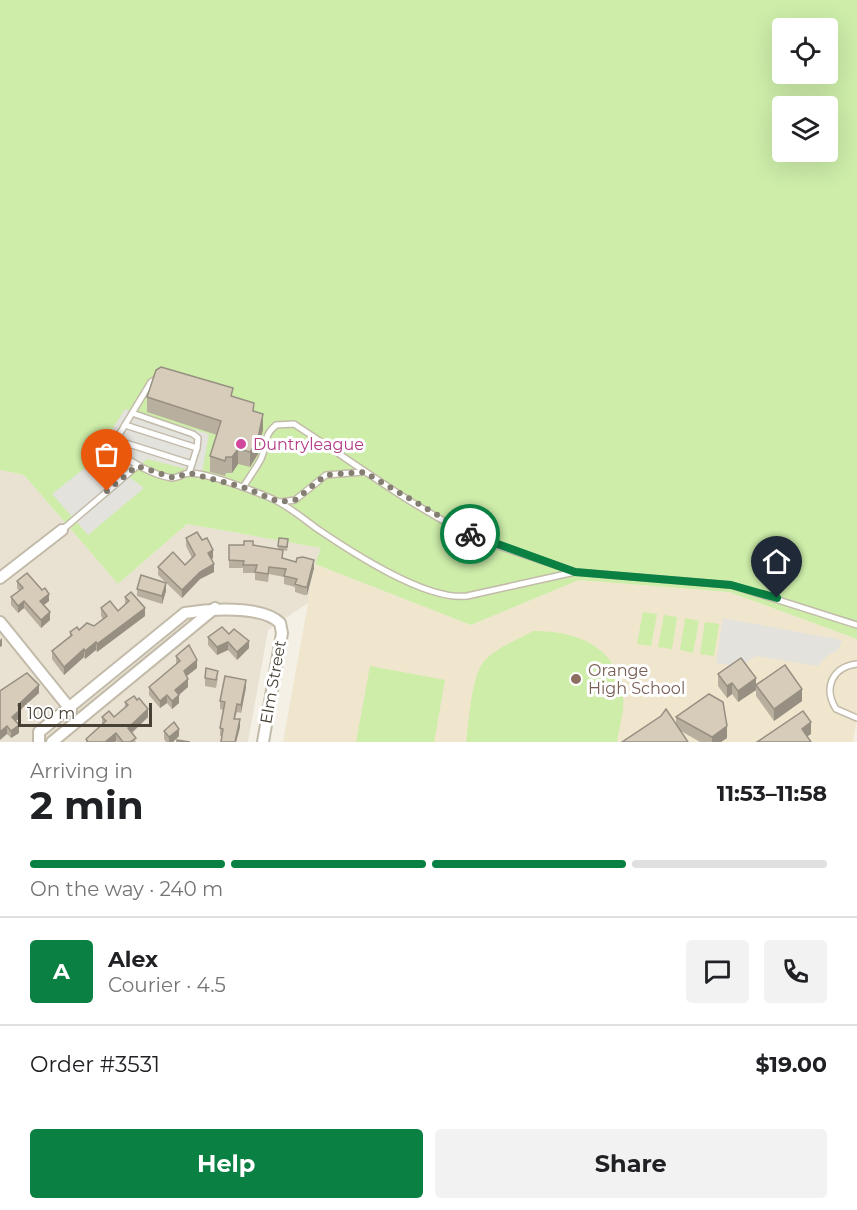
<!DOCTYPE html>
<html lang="en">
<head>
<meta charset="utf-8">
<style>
  body { margin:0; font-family:Montserrat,sans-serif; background:#f2f2f2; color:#202124; height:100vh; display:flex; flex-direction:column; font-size:22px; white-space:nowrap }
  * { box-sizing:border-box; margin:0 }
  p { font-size:20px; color:#757577 }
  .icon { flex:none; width:33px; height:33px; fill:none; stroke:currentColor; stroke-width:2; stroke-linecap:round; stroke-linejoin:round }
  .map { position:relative; height:742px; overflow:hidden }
  .side { display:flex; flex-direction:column; background:#fff; flex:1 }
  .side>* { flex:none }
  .controls { position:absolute; left:772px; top:18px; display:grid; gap:12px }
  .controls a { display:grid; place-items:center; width:66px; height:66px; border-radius:6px; background:#fff; box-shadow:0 6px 24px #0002; font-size:30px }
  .scale { position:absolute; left:18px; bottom:15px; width:134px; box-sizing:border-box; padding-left:6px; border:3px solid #474034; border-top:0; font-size:16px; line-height:21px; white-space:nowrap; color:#474034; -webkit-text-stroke:4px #fff; paint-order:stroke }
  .pin { position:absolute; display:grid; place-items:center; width:51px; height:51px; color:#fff; margin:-62px -26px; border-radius:50% 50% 50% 0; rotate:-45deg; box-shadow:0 0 6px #0007 }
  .pin .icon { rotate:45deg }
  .courier { position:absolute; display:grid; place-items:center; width:60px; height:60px; margin:-30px; border:4px solid #0b8043; border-radius:50%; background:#fff; color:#222; box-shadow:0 2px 8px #0007 }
  .summary em { font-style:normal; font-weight:700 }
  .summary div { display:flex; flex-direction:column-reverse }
  .summary { display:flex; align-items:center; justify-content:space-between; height:102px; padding:0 30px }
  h1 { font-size:39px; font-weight:700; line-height:45px }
  .bar { display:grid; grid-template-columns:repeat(4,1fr); gap:9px 6px; align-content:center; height:72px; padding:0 30px }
  .bar i { height:8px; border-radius:4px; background:#e0e0e0 }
  .bar .current { background:#0b8043 }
  .bar p { grid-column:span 4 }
  .line { display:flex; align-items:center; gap:15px; padding:0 30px; border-top:2px solid #e0e0e0 }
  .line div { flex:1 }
  .round { display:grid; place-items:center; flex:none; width:63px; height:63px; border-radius:6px; background:#f2f2f2 }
  .button { display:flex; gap:12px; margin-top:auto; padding:12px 30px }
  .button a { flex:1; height:69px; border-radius:6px; background:#0b8043; color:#fff; font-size:24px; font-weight:700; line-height:69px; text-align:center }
  .button a+a { background:#f2f2f2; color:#202124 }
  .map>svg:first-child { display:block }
  .residential { fill:#e9e2d2 }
  .education { fill:#efe6cd }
  .green { fill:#cdeda9; fill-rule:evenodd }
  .parking { fill:#e4e2dd }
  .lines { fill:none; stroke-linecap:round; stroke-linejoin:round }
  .service-casing { stroke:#c3bba9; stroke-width:8 }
  .minor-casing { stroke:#c3bba9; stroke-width:14 }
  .service { stroke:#fff; stroke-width:5 }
  .minor { stroke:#fff; stroke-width:10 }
  .wall { fill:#b9af9f }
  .shaded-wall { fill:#968f82 }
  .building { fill:#d7ccb9; stroke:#968f82; stroke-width:1.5 }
  .done { stroke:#847e72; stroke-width:6; stroke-dasharray:0 10.8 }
  .route { stroke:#0b8043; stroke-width:8 }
  .hotel-dot { fill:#d1479c; stroke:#fff; stroke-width:2 }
  .education-dot { fill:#8d6e63; stroke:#fff; stroke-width:2 }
  .labels { text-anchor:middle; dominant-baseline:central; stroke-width:6; stroke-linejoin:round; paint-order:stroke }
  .hotel-label { font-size:16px; fill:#b23c85; stroke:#fff; text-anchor:start }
  .education-label { font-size:16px; fill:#785e54; stroke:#fff; text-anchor:start }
  .street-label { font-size:16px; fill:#474034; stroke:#fff }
</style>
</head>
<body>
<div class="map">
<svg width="857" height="742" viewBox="0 0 857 742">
  <rect width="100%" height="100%" fill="#f4f0e5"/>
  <path class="residential" d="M 0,470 L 24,475 L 118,584 L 187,524 L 321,548 L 315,564 L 308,603 L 268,630 L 248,742 L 0,742 Z"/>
  <path class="education" d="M 315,564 L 471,625 L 579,580 L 729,592 L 857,639 L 857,719 L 853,742 L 283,742 Z"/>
  <g class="green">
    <path d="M 0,0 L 857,0 L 857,639 L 729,592 L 579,580 L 471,625 L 315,564 L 321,548 L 187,524 L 118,584 L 24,475 L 0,470 ZM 783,28 L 828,28 L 828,74 L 783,74 ZM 783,106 L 828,106 L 828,152 L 783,152 Z"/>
    <path d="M 643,612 L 657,614 L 651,646 L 637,644 Z"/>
    <path d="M 664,615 L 677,617 L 672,649 L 658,647 Z"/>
    <path d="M 685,618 L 699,621 L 693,653 L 680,650 Z"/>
    <path d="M 705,622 L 719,624 L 714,656 L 700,654 Z"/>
    <path d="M 533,631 C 578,631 617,646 623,696 C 625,710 619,728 617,742 L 466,742 C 469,722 471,681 482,664 C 493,649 517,640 533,631 Z"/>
    <path d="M 370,666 L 445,680 L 434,742 L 356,742 Z"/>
  </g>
  <g class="parking">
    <path d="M 125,409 L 209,434 L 202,473 L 147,459 L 128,476 L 144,488 L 88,535 L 52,494 L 110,448 L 104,442 Z"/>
    <path d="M 723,618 L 842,640 L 838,650 L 827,656 L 818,666 L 756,656 L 740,667 L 716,663 Z"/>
  </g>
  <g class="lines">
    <g class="service-casing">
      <g id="service">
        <path d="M 158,378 L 151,382 L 111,448 C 129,460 150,475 172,478 C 178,478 184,473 190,473 C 208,473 260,493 277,501 C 292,509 305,520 319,530 C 353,553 426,601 467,596 L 575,572 L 731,585 L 857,625"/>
        <path d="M 132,413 L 193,434 L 198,438 L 197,448"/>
        <path d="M 125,425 L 197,448 L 189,473"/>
        <path d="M 116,440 L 192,464"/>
        <path d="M 243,487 C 249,478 256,468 261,459 C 268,444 262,437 276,425 L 294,424 C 347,458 397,496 453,526 C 490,546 533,557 573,571"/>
        <path d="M 280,502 L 295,500 L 326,475 L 363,472"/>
        <path d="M 62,530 L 137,466"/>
        <path d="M 857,664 C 832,667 823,688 836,709 L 857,718"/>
      </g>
    </g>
    <g class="minor-casing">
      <g id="minor">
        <path d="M 0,578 L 62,530"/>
        <path d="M 0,622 L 71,710"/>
        <path d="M 39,742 L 39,732 L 185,613 C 208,609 262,605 280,623 L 282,633 L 263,742"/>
        <path d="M 52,742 L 215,608"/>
      </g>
    </g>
    <use href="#service" class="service"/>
    <use href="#minor" class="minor"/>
  </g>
  <g class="wall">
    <path d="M 147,397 L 233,397 L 254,411 L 263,429 L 258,454 L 250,467 L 238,464 L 232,473 L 226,473 L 225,476 L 210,472 L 210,456 L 217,435 L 147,412 Z"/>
    <path d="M 186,538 L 202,540 L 213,558 L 212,559 L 214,572 L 200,579 L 182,598 L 158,575 L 158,567 L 185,565 L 192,558 L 186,546 Z"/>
    <path d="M 288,543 L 287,551 L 283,550 L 283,558 L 314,568 L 307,595 L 304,595 L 295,592 L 295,587 L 284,584 L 284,577 L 269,574 L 268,582 L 255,580 L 255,573 L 243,573 L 243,568 L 229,568 L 229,545 L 278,549 L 278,546 Z"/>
    <path d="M 17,581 L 49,601 L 44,605 L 50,620 L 41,628 L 24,608 L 18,613 L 11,605 L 11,597 L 19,591 L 17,588 Z"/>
    <path d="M 137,589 L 166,591 L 162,604 L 137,596 Z"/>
    <path d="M 125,597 L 145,616 L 97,652 L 96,650 L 85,659 L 84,657 L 64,675 L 52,659 L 52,651 L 70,636 L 70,632 L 94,626 L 103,619 L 101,616 L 101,608 L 118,611 L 125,604 Z"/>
    <path d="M 229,634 L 249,648 L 237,660 L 228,650 L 217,655 L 208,645 L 208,637 Z"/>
    <path d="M 176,656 L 197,668 L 187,676 L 188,687 L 179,695 L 179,703 L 172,709 L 167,703 L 160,708 L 149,695 L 149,687 L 176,664 Z"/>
    <path d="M 718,674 L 756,690 L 738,702 L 732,694 L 727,698 L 718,686 Z"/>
    <path d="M 205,678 L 218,678 L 216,688 L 205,686 Z"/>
    <path d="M 756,685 L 802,701 L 774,721 L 756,696 Z"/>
    <path d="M 246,687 L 241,713 L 237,712 L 235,719 L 240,727 L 236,742 L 221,742 L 222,736 L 220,736 L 220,728 L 223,710 L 220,709 L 220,701 Z"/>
    <path d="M 0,691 L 39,693 L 21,709 L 21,717 L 15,721 L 19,733 L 11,738 L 7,734 Z"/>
    <path d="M 125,702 L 148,717 L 132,733 L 136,742 L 117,742 L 116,741 L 115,742 L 86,742 L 86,739 L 102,724 L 102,717 L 114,717 L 125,707 Z"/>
    <path d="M 676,717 L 727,738 L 721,742 L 700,742 L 681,731 L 676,724 Z"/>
    <path d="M 164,731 L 179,736 L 173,742 L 166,742 L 164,739 Z"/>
  </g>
  <g class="shaded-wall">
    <path d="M 263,414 L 263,429 L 258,454 L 250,467 L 250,452 Z"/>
    <path d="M 238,449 L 238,464 L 232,473 L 232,457 Z"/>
    <path d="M 213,550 L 213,558 L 208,560 L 208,553 Z"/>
    <path d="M 314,560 L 314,568 L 307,595 L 307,587 Z"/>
    <path d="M 214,564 L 214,572 L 200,579 L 182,598 L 182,590 L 200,572 Z"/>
    <path d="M 166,583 L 166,591 L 162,604 L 162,596 Z"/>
    <path d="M 49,594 L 49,601 L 40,608 L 40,601 Z"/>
    <path d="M 24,601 L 24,608 L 18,613 L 18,606 Z"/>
    <path d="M 145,608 L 145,616 L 97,652 L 97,644 Z"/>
    <path d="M 50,612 L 50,620 L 41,628 L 41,620 Z"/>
    <path d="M 2,638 L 2,646 L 0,647 L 0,640 Z"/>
    <path d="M 249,641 L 249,648 L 237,660 L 237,652 Z"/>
    <path d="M 96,642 L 96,650 L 85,659 L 85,651 Z"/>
    <path d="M 228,642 L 228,650 L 217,655 L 217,647 Z"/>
    <path d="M 84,649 L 84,657 L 64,675 L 64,667 Z"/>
    <path d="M 197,660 L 197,668 L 184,678 L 184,671 Z"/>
    <path d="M 756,678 L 756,690 L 738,702 L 738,691 Z"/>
    <path d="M 188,679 L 188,687 L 175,698 L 175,690 Z"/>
    <path d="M 246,680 L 246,687 L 241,713 L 241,705 Z"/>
    <path d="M 732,683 L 732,694 L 727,698 L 727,686 Z"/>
    <path d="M 39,685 L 39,693 L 21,709 L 21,717 L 12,724 L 12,717 L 18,705 Z"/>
    <path d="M 802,689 L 802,701 L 774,721 L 774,709 Z"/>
    <path d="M 167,695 L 167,703 L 160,708 L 160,701 Z"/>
    <path d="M 179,695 L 179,703 L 172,709 L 172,701 Z"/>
    <path d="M 148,709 L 148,717 L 128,736 L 128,728 Z"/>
    <path d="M 240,719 L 240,727 L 236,742 L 235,742 Z"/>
    <path d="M 811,722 L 811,734 L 802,740 L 802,729 Z"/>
    <path d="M 19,725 L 19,733 L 11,738 L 11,731 Z"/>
    <path d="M 7,726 L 7,734 L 0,740 L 0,732 Z"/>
    <path d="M 727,726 L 727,738 L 721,742 L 712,742 L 712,737 Z"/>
    <path d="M 179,729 L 179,736 L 173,742 L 169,742 L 169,737 Z"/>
    <path d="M 116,733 L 116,741 L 115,742 L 105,742 Z"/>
  </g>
  <g class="building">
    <path d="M 161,367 L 233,388 L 231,396 L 254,403 L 253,411 L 263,414 L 258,438 L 250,452 L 238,449 L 232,457 L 226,457 L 225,461 L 210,456 L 221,421 L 147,397 L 156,370 Z"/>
    <path d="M 197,532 L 202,540 L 207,538 L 213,550 L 208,553 L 214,564 L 200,572 L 182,590 L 158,567 L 173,552 L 185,565 L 195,555 L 186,538 Z"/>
    <path d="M 279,538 L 288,539 L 287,547 L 278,546 Z"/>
    <path d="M 244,541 L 253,541 L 253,545 L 283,550 L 282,558 L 296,562 L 297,558 L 303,557 L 314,560 L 307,587 L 304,587 L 295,584 L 297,579 L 284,576 L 286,569 L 269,567 L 268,574 L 255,572 L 257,565 L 243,565 L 244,561 L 229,560 L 229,545 L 244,545 Z"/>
    <path d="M 27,573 L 42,590 L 45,588 L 49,594 L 40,601 L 50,612 L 41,620 L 24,601 L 18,606 L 11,597 L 23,588 L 17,581 Z"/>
    <path d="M 141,575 L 166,583 L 162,596 L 137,589 Z"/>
    <path d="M 131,592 L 145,608 L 97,644 L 96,642 L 85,651 L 84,649 L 64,667 L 52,651 L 72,635 L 70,632 L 77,627 L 79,630 L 87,623 L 94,626 L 107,616 L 101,608 L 110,601 L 118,611 L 129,601 L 125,597 Z"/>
    <path d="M 222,627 L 229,634 L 234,629 L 249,641 L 237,652 L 228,642 L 217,647 L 208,637 Z"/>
    <path d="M 189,645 L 197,660 L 184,671 L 188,679 L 175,690 L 179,695 L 172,701 L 167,695 L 160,701 L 149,687 L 180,661 L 176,656 Z"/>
    <path d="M 741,658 L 756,678 L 738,691 L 732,683 L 727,686 L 718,674 Z"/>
    <path d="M 785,665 L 802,689 L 774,709 L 756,685 Z"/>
    <path d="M 206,668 L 218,671 L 216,680 L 205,678 Z"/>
    <path d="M 27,673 L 39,685 L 18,705 L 21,709 L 12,717 L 19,725 L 11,731 L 7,726 L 0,732 L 0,691 Z"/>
    <path d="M 225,676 L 246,680 L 241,705 L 237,704 L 234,719 L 240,719 L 235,742 L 221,742 L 223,729 L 220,728 L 225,702 L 220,701 Z"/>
    <path d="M 709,694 L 723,702 L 727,726 L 712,737 L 676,717 Z"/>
    <path d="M 134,696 L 137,700 L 139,698 L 148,709 L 128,728 L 136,738 L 130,742 L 123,742 L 116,733 L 105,742 L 88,742 L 86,739 L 106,721 L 102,717 L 109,711 L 114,717 L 128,705 L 125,702 Z"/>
    <path d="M 666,709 L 688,742 L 622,742 L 661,716 Z"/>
    <path d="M 803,711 L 811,722 L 802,729 L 811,742 L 757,742 Z"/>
    <path d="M 174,722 L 179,729 L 169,737 L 164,731 Z"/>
    <path d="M 177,740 L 190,742 L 177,742 Z"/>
  </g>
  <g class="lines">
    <path class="done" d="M 107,491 L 137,466 L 174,478 L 189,473 L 243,487 L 279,502 L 295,500 L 326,475 L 364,472 L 470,534"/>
    <path class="route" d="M 470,534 L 575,572 L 731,585 L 777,598"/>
  </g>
  <circle class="hotel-dot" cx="241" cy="444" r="6"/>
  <circle class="education-dot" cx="576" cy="679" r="6"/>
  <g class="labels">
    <g class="hotel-label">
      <text x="253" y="444">Duntryleague</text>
    </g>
    <g class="education-label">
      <text x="588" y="670">Orange<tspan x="588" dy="18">High School</tspan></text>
    </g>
    <g class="street-label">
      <text transform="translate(273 682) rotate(-80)">Elm Street</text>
    </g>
  </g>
</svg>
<div class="controls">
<a><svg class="icon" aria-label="locate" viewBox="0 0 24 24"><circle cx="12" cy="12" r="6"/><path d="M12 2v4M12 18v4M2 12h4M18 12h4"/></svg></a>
<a><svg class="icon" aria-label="layers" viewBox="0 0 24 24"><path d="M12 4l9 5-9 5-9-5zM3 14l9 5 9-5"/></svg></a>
</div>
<div class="scale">100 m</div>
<div class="pin" style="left:107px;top:491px;background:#ea580c"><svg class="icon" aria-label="bag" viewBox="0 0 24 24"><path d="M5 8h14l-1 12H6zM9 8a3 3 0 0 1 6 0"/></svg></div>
<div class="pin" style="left:777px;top:598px;background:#1f2937"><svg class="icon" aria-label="home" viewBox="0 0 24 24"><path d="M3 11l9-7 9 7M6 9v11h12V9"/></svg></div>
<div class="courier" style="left:470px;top:534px"><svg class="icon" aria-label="bike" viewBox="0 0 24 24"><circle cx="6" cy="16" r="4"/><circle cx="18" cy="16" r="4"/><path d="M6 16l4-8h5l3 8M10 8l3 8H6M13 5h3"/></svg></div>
</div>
<section class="side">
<div class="summary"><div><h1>2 min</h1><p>Arriving in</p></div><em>11:53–11:58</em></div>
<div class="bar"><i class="current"></i><i class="current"></i><i class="current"></i><i></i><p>On the way · 240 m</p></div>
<div class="line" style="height:108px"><b class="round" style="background:#0b8043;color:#fff">A</b><div><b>Alex</b><p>Courier · 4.5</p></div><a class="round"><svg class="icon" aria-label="chat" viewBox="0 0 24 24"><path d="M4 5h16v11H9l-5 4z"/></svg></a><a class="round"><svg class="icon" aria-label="phone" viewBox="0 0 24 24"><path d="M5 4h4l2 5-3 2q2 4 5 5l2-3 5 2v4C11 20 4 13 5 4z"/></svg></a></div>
<div class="line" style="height:78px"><div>Order #3531</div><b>$19.00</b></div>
<div class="button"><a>Help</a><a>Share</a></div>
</section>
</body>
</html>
